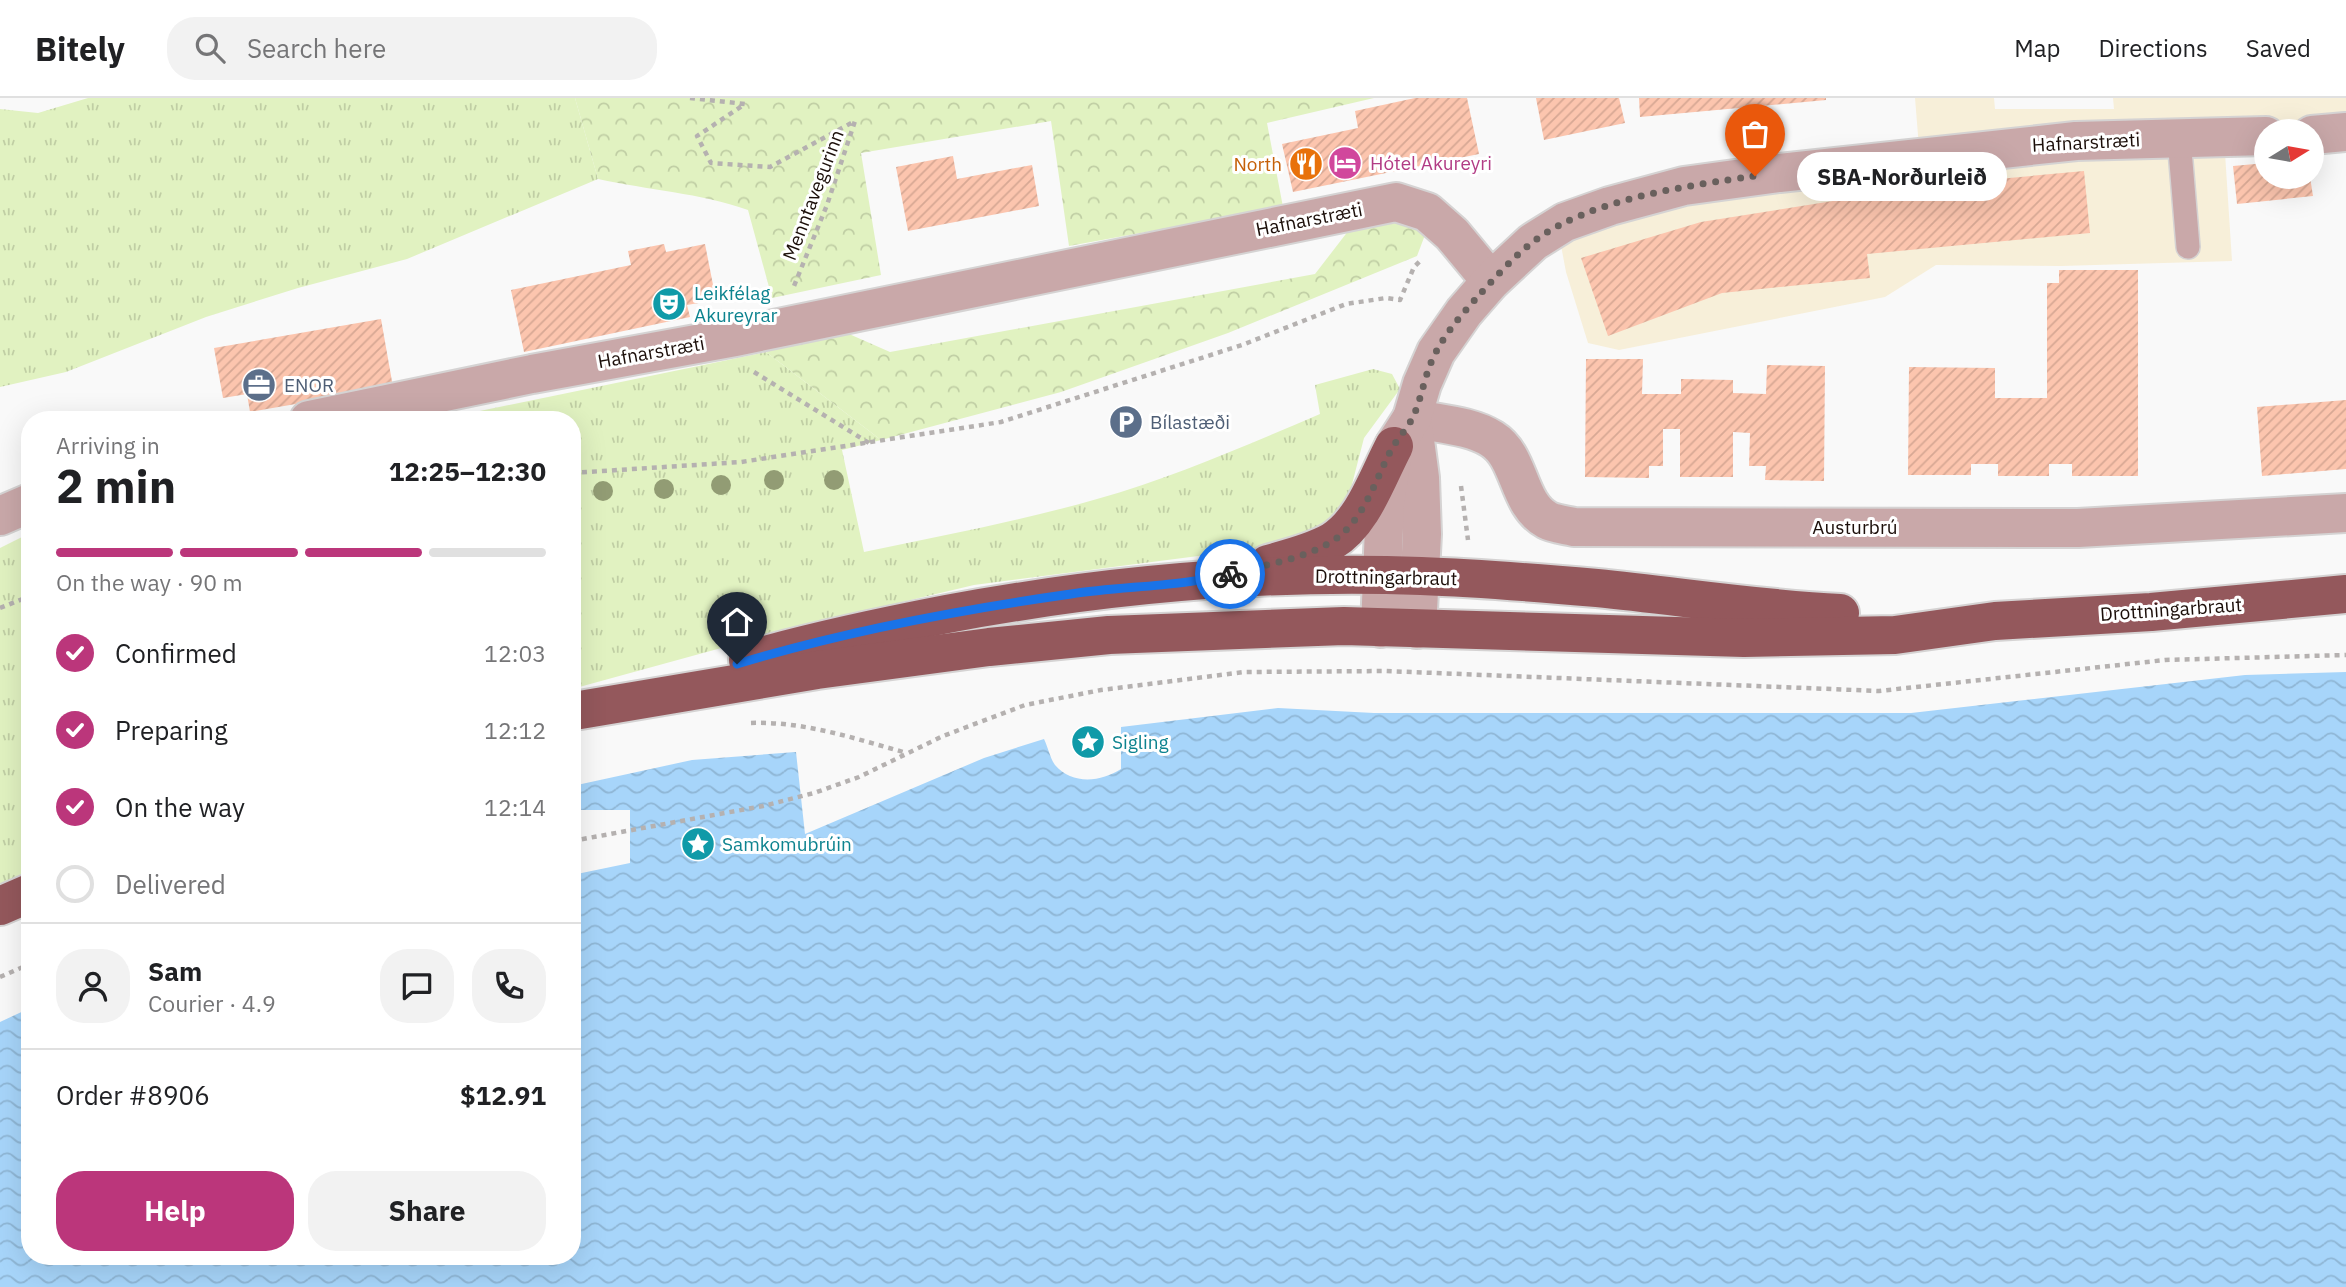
<!DOCTYPE html>
<html lang="en">
<head>
<meta charset="utf-8">
<style>
  body { margin:0; font-family:"IBM Plex Sans",sans-serif; background:#f2f2f2; color:#202124; height:100vh; display:flex; flex-direction:column; font-size:26px; white-space:nowrap }
  * { box-sizing:border-box; margin:0 }
  p { font-size:23px; color:#757577 }
  .icon { flex:none; width:38px; height:38px; fill:none; stroke:currentColor; stroke-width:2; stroke-linecap:round; stroke-linejoin:round }
  .map { position:relative; flex:1; overflow:hidden }
  .sheet { position:absolute; left:21px; top:313px; width:560px; height:854px; display:flex; flex-direction:column; background:#fff; border-radius:28px; box-shadow:0 7px 28px #0002 }
  .sheet>* { flex:none }
  .needle { width:46px; rotate:79deg }
  .tools { position:absolute; left:2254px; top:21px; display:grid; gap:14px }
  .tools a { display:grid; place-items:center; width:70px; height:70px; border-radius:50%; background:#fff; box-shadow:0 7px 28px #0002; font-size:35px }
  .pin { position:absolute; display:grid; place-items:center; width:60px; height:60px; color:#fff; margin:-72px -30px; border-radius:50% 50% 50% 0; rotate:-45deg; box-shadow:0 0 7px #0007 }
  .pin .icon { rotate:45deg }
  .courier { position:absolute; display:grid; place-items:center; width:70px; height:70px; margin:-35px; border:5px solid #1a73e8; border-radius:50%; background:#fff; color:#222; box-shadow:0 2px 9px #0007 }
  .bubble { position:absolute; height:49px; border-radius:24px; background:#fff; box-shadow:0 7px 28px #0002; font-size:23px; font-weight:700; line-height:49px; text-align:center }
  .headline em { font-style:normal; font-weight:700 }
  .headline div { display:flex; flex-direction:column-reverse }
  .headline { display:flex; align-items:center; justify-content:space-between; height:119px; padding:0 35px }
  h1 { font-size:46px; font-weight:700; line-height:52px }
  .bar { display:grid; grid-template-columns:repeat(4,1fr); gap:10px 7px; align-content:center; height:84px; padding:0 35px }
  .bar i { height:9px; border-radius:5px; background:#e0e0e0 }
  .bar .active { background:#bb367b }
  .bar p { grid-column:span 4 }
  .line { display:flex; align-items:center; gap:18px; padding:0 35px; border-top:2px solid #e0e0e0 }
  .line div { flex:1 }
  .round { display:grid; place-items:center; flex:none; width:74px; height:74px; border-radius:28px; background:#f2f2f2 }
  ol { padding:0 35px; list-style:none }
  li { display:flex; align-items:center; gap:21px; height:77px }
  li p { margin-inline-start:auto }
  li .icon { padding:7px; border-radius:50%; background:#bb367b; color:#fff; stroke-width:4 }
  li:last-child { color:#757577 }
  li i { width:38px; height:38px; border:4px solid #e0e0e0; border-radius:50% }
  .cta { display:flex; gap:14px; margin-top:auto; padding:14px 35px }
  .cta a { flex:1; height:80px; border-radius:28px; background:#bb367b; color:#fff; font-size:28px; font-weight:700; line-height:80px; text-align:center }
  .cta a+a { background:#f2f2f2; color:#202124 }
  header { display:flex; align-items:center; gap:42px; box-sizing:border-box; height:98px; padding:0 35px; background:#fff; border-bottom:2px solid #e0e0e0 }
  header strong { font-size:33px }
  nav { display:flex; gap:38px; margin-inline-start:auto; font-size:24px }
  .search { width:490px; height:63px; background:#f2f2f2; display:flex; align-items:center; gap:18px; box-sizing:border-box; padding:0 24px; border-radius:28px; color:#757577; font-size:26px }
  .map>svg:first-child { display:block }
  .commercial { fill:#f7efd9 }
  .grass { fill:url(#grass-tufts) }
  .forest { fill:url(#forest-crowns) }
  .water { fill:url(#water-waves) }
  .building { fill:url(#building-hatch) }
  .lines { fill:none; stroke-linecap:round; stroke-linejoin:round }
  .service-casing { stroke:#d5d3d3; stroke-width:26 }
  .minor-casing { stroke:#d5d3d3; stroke-width:42 }
  .trunk-casing { stroke:#d5d3d3; stroke-width:42 }
  .path { stroke:#b5b1b0; stroke-width:4.5; stroke-dasharray:5 5; stroke-linecap:butt }
  .service { stroke:#c9a8a9; stroke-width:23 }
  .minor { stroke:#c9a8a9; stroke-width:38 }
  .trunk { stroke:#94585c; stroke-width:38 }
  .tree { fill:#929c74 }
  .done { stroke:#69605d; stroke-width:7; stroke-dasharray:0 12.6 }
  .route { stroke:#1a73e8; stroke-width:9 }
  .labels { text-anchor:middle; dominant-baseline:central; stroke-width:6; stroke-linejoin:round; paint-order:stroke }
  .street-label { font-size:19px; fill:#1b0e09; stroke:#fff }
  .hotel-label { font-size:19px; fill:#b23c85; stroke:#fff; text-anchor:start }
  .food-label { font-size:19px; fill:#c56008; stroke:#fff; text-anchor:end }
  .culture-label { font-size:19px; fill:#0d838f; stroke:#fff; text-anchor:start }
  .service-label { font-size:19px; fill:#4e5e75; stroke:#fff; text-anchor:start }
</style>
</head>
<body>
<header>
<strong>Bitely</strong>
<div class="search"><svg class="icon" aria-label="search" viewBox="0 0 24 24"><circle cx="10" cy="10" r="6"/><path d="M15 15l6 6"/></svg>Search here</div>
<nav><a>Map</a><a>Directions</a><a>Saved</a></nav>
</header>
<div class="map">
<svg width="2346" height="1189" viewBox="0 0 2346 1189">
  <defs>
    <pattern id="grass-tufts" width="24" height="20" patternUnits="userSpaceOnUse" patternTransform="scale(1.75)"><rect width="24" height="20" fill="#e1f2c1"/><path d="M3 7l-1-3M5 7V3M7 7l1-3M15 17l-1-3M17 17v-4M19 17l1-3" fill="none" stroke="#c0cea4"/></pattern>
    <pattern id="forest-crowns" width="20" height="18" patternUnits="userSpaceOnUse" patternTransform="scale(1.75)"><rect width="20" height="18" fill="#e1f2c1"/><path d="M2 6a3 3 0 1 1 6 0M12 15a3 3 0 1 1 6 0" fill="none" stroke="#c0cea4"/></pattern>
    <pattern id="water-waves" width="16" height="10" patternUnits="userSpaceOnUse" patternTransform="scale(1.75)"><rect width="16" height="10" fill="#a7d5fa"/><path d="M0 5q4-4 8 0t8 0" fill="none" stroke="#8fb6d5"/></pattern>
    <pattern id="building-hatch" width="6" height="6" patternUnits="userSpaceOnUse" patternTransform="scale(1.75)"><rect width="6" height="6" fill="#fcc5ae"/><path d="M-1 1l2-2M0 6l6-6M5 7l2-2" fill="none" stroke="#d7a894"/></pattern>
  </defs>
  <rect width="100%" height="100%" fill="#f9f9f9"/>
  <path class="commercial" d="M 1915,0 L 1994,0 L 1995,11 L 2114,11 L 2113,0 L 2346,0 L 2346,47 L 2312,33 L 2266,33 L 2225,55 L 2232,163 L 2061,168 L 1936,167 L 1885,199 L 1619,252 L 1588,245 L 1566,174 L 1556,121 L 1921,74 Z"/>
  <g class="grass">
    <path d="M 88,0 L 575,0 L 598,81 L 407,161 L 298,190 L 206,219 L 66,274 L 0,289 L 0,11 L 38,15 Z"/>
    <path d="M 766,254 L 881,342 L 842,352 L 864,454 C 942,438 1020,423 1097,401 C 1174,379 1247,347 1320,316 L 1315,287 L 1373,271 L 1392,276 L 1400,291 L 1364,340 L 1350,394 L 1333,427 L 1307,444 L 974,487 L 801,528 L 572,591 L 572,322 L 436,322 Z"/>
    <path d="M 30,435 L 30,772 L 0,786 L 0,450 Z"/>
  </g>
  <g class="forest">
    <path d="M 575,0 L 1374,0 L 1267,25 L 1283,109 L 1069,148 L 1051,23 L 861,55 L 881,177 L 772,200 L 748,112 C 700,95 648,92 598,81 Z"/>
    <path d="M 1372,121 L 1416,125 L 1425,137 L 1417,158 L 1228,235 L 1061,294 L 881,342 L 766,254 L 840,232 L 890,254 L 1315,176 L 1352,128 Z"/>
  </g>
  <path class="water" d="M 2346,574 L 2346,1189 L 0,1189 L 0,924 L 30,910 L 30,1158 L 572,1158 L 572,777 L 630,765 L 630,712 L 572,712 L 572,691 L 577,687 L 692,662 L 796,654 L 805,736 L 984,660 L 1044,641 C 1048,649 1050,660 1055,667 C 1072,687 1101,684 1121,671 L 1121,629 L 1278,610 L 1374,615 L 1911,615 L 2245,577 Z"/>
  <g class="building">
    <path d="M 1415,0 L 1467,0 L 1479,56 L 1293,94 L 1282,46 L 1358,30 L 1355,13 Z"/>
    <path d="M 1536,0 L 1619,0 L 1625,25 L 1544,42 Z"/>
    <path d="M 1639,0 L 1826,0 L 1826,2 L 1640,19 Z"/>
    <path d="M 953,58 L 957,81 L 1032,67 L 1039,108 L 908,133 L 896,69 Z"/>
    <path d="M 2266,65 L 2266,79 L 2310,79 L 2313,98 L 2237,106 L 2233,68 Z"/>
    <path d="M 2084,73 L 2090,135 L 1867,156 L 1870,180 L 1722,195 L 1608,238 L 1581,160 L 1701,124 L 1933,87 Z"/>
    <path d="M 664,146 L 666,154 L 705,146 L 716,202 L 687,207 L 690,219 L 524,254 L 511,192 L 631,167 L 628,153 Z"/>
    <path d="M 2059,172 L 2138,172 L 2138,378 L 2072,378 L 2072,366 L 2049,366 L 2049,378 L 1998,378 L 1998,366 L 1971,366 L 1971,377 L 1908,377 L 1909,269 L 1995,270 L 1995,300 L 2047,300 L 2047,185 L 2059,185 Z"/>
    <path d="M 381,221 L 393,289 L 250,314 L 247,296 L 223,300 L 214,250 Z"/>
    <path d="M 1586,261 L 1643,261 L 1642,296 L 1681,296 L 1681,281 L 1733,282 L 1733,295 L 1766,296 L 1767,267 L 1825,268 L 1824,383 L 1765,382 L 1766,368 L 1749,368 L 1750,335 L 1733,334 L 1733,379 L 1680,379 L 1680,331 L 1663,331 L 1663,368 L 1649,368 L 1649,380 L 1585,379 Z"/>
    <path d="M 2346,302 L 2346,371 L 2262,378 L 2257,309 Z"/>
  </g>
  <g class="lines">
    <g class="service-casing">
      <path id="service" d="M 2179,40 L 2188,149"/>
    </g>
    <g class="minor-casing">
      <g id="minor">
        <path d="M 2312,37 L 2346,34"/>
        <path d="M 1412,320 C 1438,326 1470,327 1492,341 C 1521,359 1517,406 1547,422 C 1554,426 1566,427 1574,429 L 2078,430 L 2346,415"/>
        <path d="M 1412,320 L 1420,380 L 1422,436 L 1417,531"/>
        <path d="M 309,322 L 532,276 L 735,239 L 1396,104 L 1427,114 L 1452,136 L 1491,183"/>
        <path d="M 0,418 L 30,405"/>
        <path d="M 1380,530 L 1385,405 L 1394,348 L 1412,320 L 1422,286 L 1436,254 L 1464,214 L 1491,183 L 1533,144 L 1565,124 L 1610,108 L 1684,88 L 1779,75 L 2076,43 L 2266,38"/>
      </g>
    </g>
    <g class="trunk-casing">
      <g id="trunk">
        <path d="M 1268,466 C 1289,460 1311,455 1331,444 C 1363,425 1377,380 1394,348"/>
        <path d="M 748,562 C 813,543 880,529 947,516 C 1103,487 1261,472 1421,478 C 1479,480 1539,485 1597,490 C 1678,498 1758,511 1840,515"/>
        <path d="M 580,612 L 817,572 L 989,549 L 1109,537 L 1344,528 L 1744,540 L 1895,537 L 1995,523 L 2151,514 L 2346,496"/>
        <path d="M 0,808 L 30,795"/>
      </g>
    </g>
    <g class="path">
      <path d="M 690,0 L 745,6 L 697,38 L 711,65 L 770,69 L 855,23 L 827,107 L 794,188"/>
      <path d="M 754,274 L 869,345"/>
      <path d="M 572,375 L 741,364 L 1001,324 L 1242,247 L 1346,206 L 1386,200 L 1400,202 L 1414,169 L 1422,161"/>
      <path d="M 1461,388 L 1468,442"/>
      <path d="M 0,510 L 30,498"/>
      <path d="M 751,625 C 804,623 856,641 907,655"/>
      <path d="M 572,743 L 763,708 L 814,695 L 859,679 L 943,638 L 1025,607 L 1101,592 L 1244,574 L 1386,573 L 1879,593 L 2165,562 L 2346,557"/>
      <path d="M 0,879 L 30,866"/>
    </g>
    <use href="#service" class="service"/>
    <use href="#minor" class="minor"/>
    <use href="#trunk" class="trunk"/>
  </g>
  <g class="tree">
    <circle cx="774" cy="382" r="10"/>
    <circle cx="834" cy="382" r="10"/>
    <circle cx="721" cy="387" r="10"/>
    <circle cx="664" cy="391" r="10"/>
    <circle cx="603" cy="393" r="10"/>
  </g>
  <g class="lines">
    <path class="done" d="M 1230,476 C 1263,467 1301,462 1331,444 C 1363,425 1375,383 1391,352 C 1397,341 1406,332 1412,321 C 1422,301 1424,277 1435,256 C 1446,234 1464,214 1480,196 C 1496,179 1513,159 1533,144 C 1589,101 1686,88 1755,78"/>
    <path class="route" d="M 737,566 C 846,533 958,512 1071,496 C 1123,488 1179,489 1230,476"/>
  </g>
  <defs>
    <g id="hotel-disc" transform="scale(1.75)"><circle r="9.5" fill="#d1479c" stroke="#fff"/><path d="M-6-4.5h1.5V1H6V5H4.5V3h-9V5H-6ZM-4 0a1.8 1.8 0 1 1 3.6 0ZM.5 0V-2.5h3Q6-2.5 6 0Z" fill="#fff"/></g>
    <g id="restaurant-disc" transform="scale(1.75)"><circle r="9.5" fill="#e8710a" stroke="#fff"/><path d="M-5-6h1v4h1v-4h1v4h1v-4h1v5L-1.5 .5V6h-2V.5L-5-1ZM5-6V6H3V1.5H1.5Q1.5-4 5-6Z" fill="#fff"/></g>
    <g id="theatre-disc" transform="scale(1.75)"><circle r="9.5" fill="#0f9aa8" stroke="#fff"/><path d="M-5-5.5Q0-4 5-5.5V0Q5 5 0 6Q-5 5-5 0ZM-3.3-2.5H-1v1.5H-3.3ZM1-2.5H3.3v1.5H1ZM-2.8 1Q0 5.5 2.8 1Z" fill="#fff"/></g>
    <g id="office-disc" transform="scale(1.75)"><circle r="9.5" fill="#5c6f8a" stroke="#fff"/><path d="M-6-3h4V-5.5h4V-3h4V5H-6ZM-1-4.5V-3h2v-1.5ZM-6 0V1H6V0Z" fill="#fff"/></g>
    <g id="parking-disc" transform="scale(1.75)"><circle r="9.5" fill="#5c6f8a" stroke="#fff"/><path d="M-3.5-5.5H1a3.5 3.5 0 0 1 0 7H-1V5.5H-3.5ZM-1-3.4V-.6H.8a1.4 1.4 0 0 0 0-2.8Z" fill="#fff"/></g>
    <g id="sight-disc" transform="scale(1.75)"><circle r="9.5" fill="#0f9aa8" stroke="#fff"/><path d="M0-6L1.8-2.2L6-1.7L2.9 1.2L3.7 5.4L0 3.3L-3.7 5.4L-2.9 1.2L-6-1.7L-1.8-2.2Z" fill="#fff"/></g>
  </defs>
  <g fill-rule="evenodd">
    <use href="#hotel-disc" x="1345" y="65"/>
    <use href="#restaurant-disc" x="1306" y="66"/>
    <use href="#theatre-disc" x="669" y="206"/>
    <use href="#office-disc" x="259" y="287"/>
    <use href="#parking-disc" x="1126" y="324"/>
    <use href="#sight-disc" x="1088" y="644"/>
    <use href="#sight-disc" x="698" y="746"/>
  </g>
  <g class="labels">
    <g class="street-label">
      <text transform="translate(2086 44) rotate(-3)">Hafnarstræti</text>
      <text transform="translate(813 97) rotate(-69)">Menntavegurinn</text>
      <text transform="translate(1309 121) rotate(-11)">Hafnarstræti</text>
      <text transform="translate(651 254) rotate(-10)">Hafnarstræti</text>
      <text x="1855" y="429">Austurbrú</text>
      <text transform="translate(1386 479) rotate(1)">Drottningarbraut</text>
      <text transform="translate(2171 511) rotate(-4)">Drottningarbraut</text>
    </g>
    <g class="hotel-label">
      <text x="1370" y="65">Hótel Akureyri</text>
    </g>
    <g class="food-label">
      <text x="1282" y="66">North</text>
    </g>
    <g class="culture-label">
      <text x="694" y="195">Leikfélag<tspan x="694" dy="22">Akureyrar</tspan></text>
      <text x="1112" y="644">Sigling</text>
      <text x="722" y="746">Samkomubrúin</text>
    </g>
    <g class="service-label">
      <text x="284" y="287">ENOR</text>
      <text x="1150" y="324">Bílastæði</text>
    </g>
  </g>
</svg>
<div class="tools">
<a><svg class="needle" viewBox="-14 -14 28 28"><path d="M0-13l5 13h-10z" fill="#e53935"/><path d="M0 13l5-13h-10z" fill="#757577"/></svg></a>
</div>
<div class="pin" style="left:1755px;top:78px;background:#ea580c"><svg class="icon" aria-label="bag" viewBox="0 0 24 24"><path d="M5 8h14l-1 12H6zM9 8a3 3 0 0 1 6 0"/></svg></div>
<div class="pin" style="left:737px;top:566px;background:#1f2937"><svg class="icon" aria-label="home" viewBox="0 0 24 24"><path d="M3 11l9-7 9 7M6 9v11h12V9"/></svg></div>
<div class="courier" style="left:1230px;top:476px"><svg class="icon" aria-label="bike" viewBox="0 0 24 24"><circle cx="6" cy="16" r="4"/><circle cx="18" cy="16" r="4"/><path d="M6 16l4-8h5l3 8M10 8l3 8H6M13 5h3"/></svg></div>
<div class="bubble" style="left:1797px;top:54px;width:210px">SBA-Norðurleið</div>
<section class="sheet">
<div class="headline"><div><h1>2 min</h1><p>Arriving in</p></div><em>12:25–12:30</em></div>
<div class="bar"><i class="active"></i><i class="active"></i><i class="active"></i><i></i><p>On the way · 90 m</p></div>
<ol>
<li><svg class="icon" aria-label="check" viewBox="0 0 24 24"><path d="M5 12l5 5 9-10"/></svg>Confirmed<p>12:03</p></li>
<li><svg class="icon" aria-label="check" viewBox="0 0 24 24"><path d="M5 12l5 5 9-10"/></svg>Preparing<p>12:12</p></li>
<li><svg class="icon" aria-label="check" viewBox="0 0 24 24"><path d="M5 12l5 5 9-10"/></svg>On the way<p>12:14</p></li>
<li><i></i>Delivered</li>
</ol>
<div class="line" style="height:126px"><a class="round"><svg class="icon" aria-label="person" viewBox="0 0 24 24"><circle cx="12" cy="8" r="4"/><path d="M4 21q1-7 8-7t8 7"/></svg></a><div><b>Sam</b><p>Courier · 4.9</p></div><a class="round"><svg class="icon" aria-label="chat" viewBox="0 0 24 24"><path d="M4 5h16v11H9l-5 4z"/></svg></a><a class="round"><svg class="icon" aria-label="phone" viewBox="0 0 24 24"><path d="M5 4h4l2 5-3 2q2 4 5 5l2-3 5 2v4C11 20 4 13 5 4z"/></svg></a></div>
<div class="line" style="height:91px"><div>Order #8906</div><b>$12.91</b></div>
<div class="cta"><a>Help</a><a>Share</a></div>
</section>
</div>
</body>
</html>
